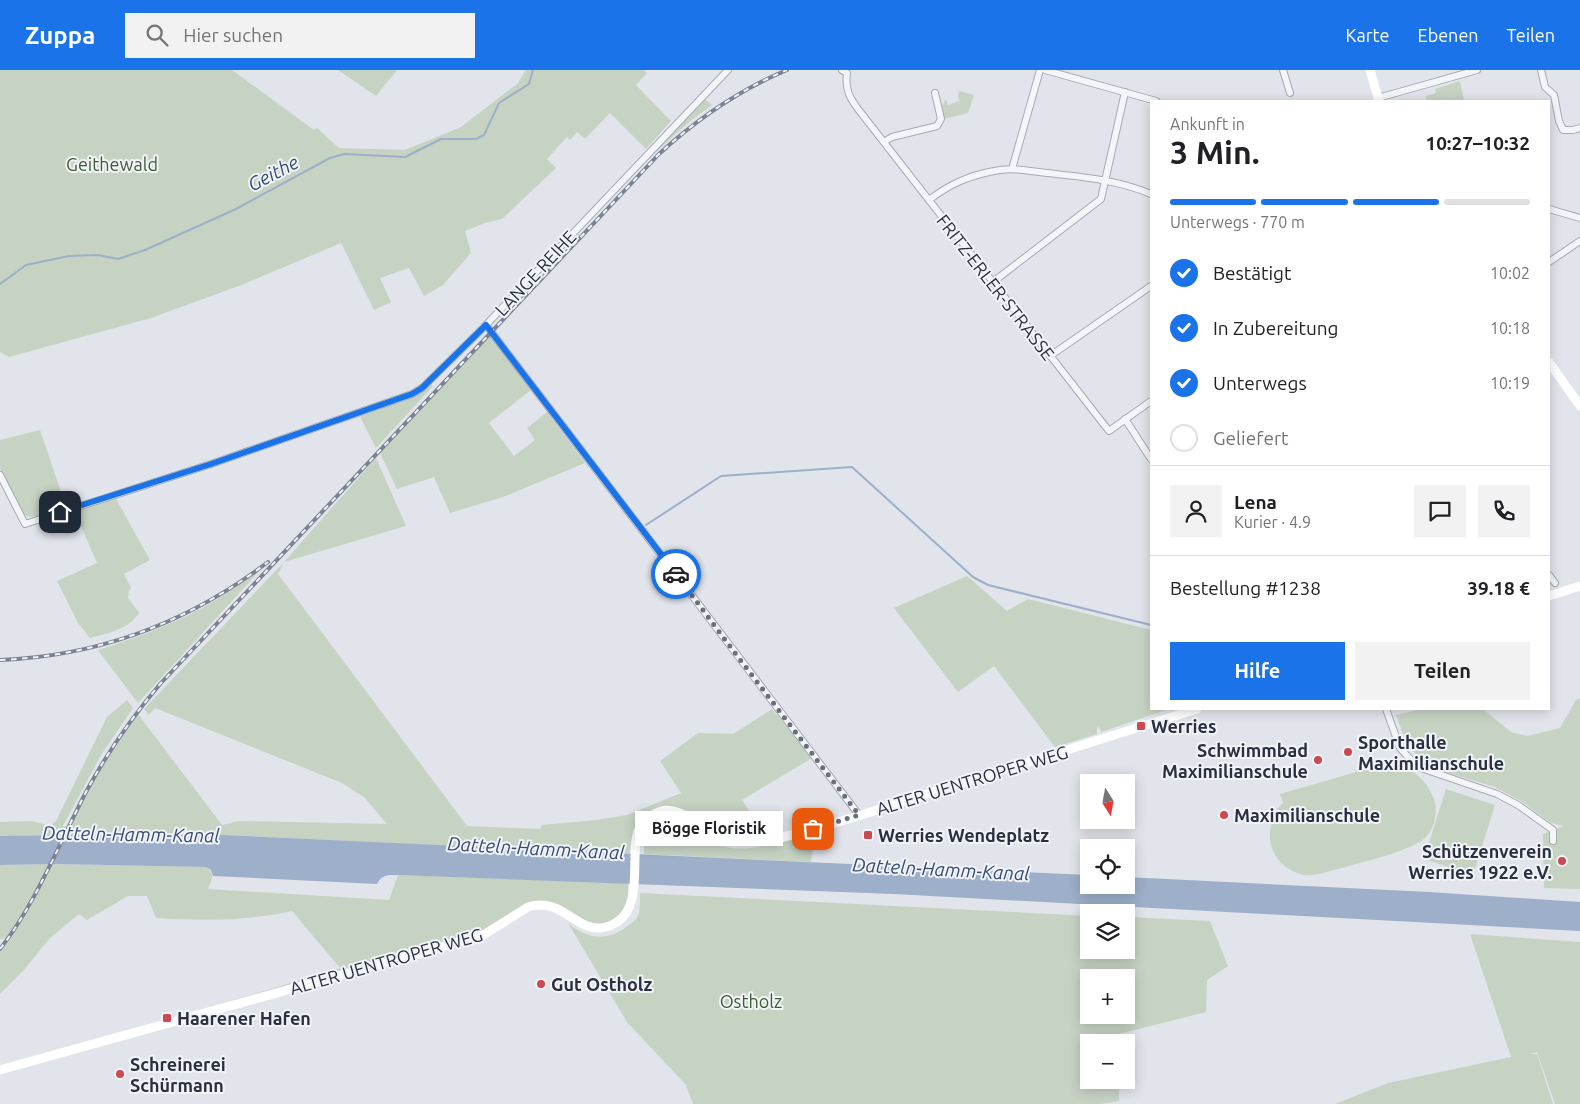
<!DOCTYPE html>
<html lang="de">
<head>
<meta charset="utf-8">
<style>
  body { margin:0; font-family:Ubuntu,sans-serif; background:#f2f2f2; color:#202124; height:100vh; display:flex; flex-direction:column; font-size:19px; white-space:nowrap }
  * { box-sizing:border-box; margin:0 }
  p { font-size:16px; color:#757577 }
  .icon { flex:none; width:28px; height:28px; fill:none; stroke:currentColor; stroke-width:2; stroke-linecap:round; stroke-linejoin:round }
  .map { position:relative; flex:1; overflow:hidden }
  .panel { position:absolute; left:1150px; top:30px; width:400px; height:610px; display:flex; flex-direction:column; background:#fff; border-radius:0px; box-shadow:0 2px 12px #0003 }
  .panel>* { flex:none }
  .needle { width:32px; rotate:169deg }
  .buttons { position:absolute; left:1080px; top:704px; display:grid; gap:10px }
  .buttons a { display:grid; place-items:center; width:55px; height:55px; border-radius:0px; background:#fff; box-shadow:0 2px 12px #0003; font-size:25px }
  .pin { position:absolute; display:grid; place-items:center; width:42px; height:42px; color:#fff; margin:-21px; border-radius:10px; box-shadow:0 2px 8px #0006 }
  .courier { position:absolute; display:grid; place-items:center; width:50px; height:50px; margin:-25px; border:4px solid #1a73e8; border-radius:50%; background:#fff; color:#222; box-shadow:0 1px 6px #0007 }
  .bubble { position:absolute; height:35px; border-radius:0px; background:#fff; box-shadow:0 2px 12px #0003; font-size:16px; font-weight:700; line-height:35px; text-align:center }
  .headline em { font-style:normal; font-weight:700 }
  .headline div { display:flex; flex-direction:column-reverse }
  .headline { display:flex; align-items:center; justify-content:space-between; height:85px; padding:0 20px }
  h1 { font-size:32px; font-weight:700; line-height:38px }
  .bar { display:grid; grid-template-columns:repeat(4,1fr); gap:8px 5px; align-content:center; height:60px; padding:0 20px }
  .bar i { height:6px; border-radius:4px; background:#e0e0e0 }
  .bar .selected { background:#1a73e8 }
  .bar p { grid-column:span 4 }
  .line { display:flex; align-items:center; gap:12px; padding:0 20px; border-top:1px solid #e0e0e0 }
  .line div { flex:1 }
  .round { display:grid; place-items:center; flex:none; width:52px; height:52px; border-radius:0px; background:#f2f2f2 }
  ol { padding:0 20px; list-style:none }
  li { display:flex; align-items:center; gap:15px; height:55px }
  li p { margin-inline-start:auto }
  li .icon { padding:5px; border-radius:50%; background:#1a73e8; color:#fff; stroke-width:4 }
  li:last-child { color:#757577 }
  li i { width:28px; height:28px; border:2px solid #e0e0e0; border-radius:50% }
  .cta { display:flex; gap:10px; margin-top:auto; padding:10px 20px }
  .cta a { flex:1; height:58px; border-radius:0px; background:#1a73e8; color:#fff; font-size:20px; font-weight:700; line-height:58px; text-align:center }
  .cta a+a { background:#f2f2f2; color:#202124 }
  header { display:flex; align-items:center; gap:30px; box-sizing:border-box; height:70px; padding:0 25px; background:#1a73e8; color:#fff }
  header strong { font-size:24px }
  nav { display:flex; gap:28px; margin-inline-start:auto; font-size:18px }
  .search { width:350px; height:45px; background:#f2f2f2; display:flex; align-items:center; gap:12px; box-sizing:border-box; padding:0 18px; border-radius:0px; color:#757577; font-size:19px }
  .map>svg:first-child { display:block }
  .green { fill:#c6d3c3; fill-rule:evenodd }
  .water { fill:#9dafc9 }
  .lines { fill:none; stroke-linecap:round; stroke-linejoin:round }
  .stream { stroke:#9dafc9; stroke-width:2 }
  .street-casing { stroke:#a6aab4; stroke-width:8 }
  .street { stroke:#f4f5f8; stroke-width:6 }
  .secondary { stroke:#fff; stroke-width:9 }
  .rail-casing { stroke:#7b8293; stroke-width:4 }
  .rail { stroke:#f1f3f7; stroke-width:2; stroke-dasharray:5.5; stroke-linecap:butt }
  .done { stroke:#6a6f7c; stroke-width:5; stroke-dasharray:0 9 }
  .route { stroke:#1a73e8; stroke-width:6 }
  .poi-dot { fill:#cc4952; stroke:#f1f3f7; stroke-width:2 }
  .labels { text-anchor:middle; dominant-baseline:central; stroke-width:4; stroke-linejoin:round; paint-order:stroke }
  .park-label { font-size:18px; fill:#3b5d37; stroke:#f1f3f7 }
  .street-label { font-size:18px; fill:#2a3041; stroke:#f1f3f7 }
  .poi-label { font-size:18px; font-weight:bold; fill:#2a3041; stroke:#f1f3f7; text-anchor:start }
  .water-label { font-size:19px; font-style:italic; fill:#354c75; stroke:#f1f3f7 }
</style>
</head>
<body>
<header>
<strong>Zuppa</strong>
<div class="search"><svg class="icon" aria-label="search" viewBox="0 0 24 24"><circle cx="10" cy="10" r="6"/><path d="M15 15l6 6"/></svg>Hier suchen</div>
<nav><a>Karte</a><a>Ebenen</a><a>Teilen</a></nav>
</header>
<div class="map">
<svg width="1580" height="1034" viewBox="0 0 1580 1034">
  <rect width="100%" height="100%" fill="#e1e4ea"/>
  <g class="green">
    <path d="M 0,0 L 232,0 L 314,60 L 317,58 L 339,78 L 405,80 L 461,57 L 518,13 L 526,0 L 644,0 L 647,3 L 636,15 L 671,51 L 646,79 L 610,43 L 585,69 L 577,62 L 570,70 L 567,67 L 547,89 L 556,98 L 502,149 L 485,153 L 465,161 L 471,183 L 443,215 L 424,226 L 409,198 L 380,208 L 391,232 L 374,240 L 341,173 L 244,214 L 151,248 L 9,287 L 0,282 Z"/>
    <path d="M 338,0 L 397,0 L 376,26 Z"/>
    <path d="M 1460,11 L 1464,31 L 1427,31 L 1426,26 L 1436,23 L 1435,19 Z"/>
    <path d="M 959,21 L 974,25 L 968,43 L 944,49 L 941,38 L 946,29 L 948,35 L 959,31 L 958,26 Z"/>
    <path d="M 704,29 L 712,35 L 689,52 L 631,105 Z"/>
    <path d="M 491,264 L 531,320 L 489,353 L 514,386 L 535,370 L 527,358 L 547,342 L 585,393 L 503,427 L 450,443 L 434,407 L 397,419 L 380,383 Z"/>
    <path d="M 431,314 L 433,316 L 376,378 L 360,347 L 417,325 Z"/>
    <path d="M 40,360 L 66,437 L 32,447 L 27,446 L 21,442 L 0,398 L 0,370 Z"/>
    <path d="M 376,388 L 406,456 L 284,492 L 278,504 L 467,756 L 540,759 L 542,755 L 596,750 L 627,745 L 681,723 L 660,691 L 698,663 L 733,664 L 772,639 L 812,688 L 742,730 L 766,767 C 757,767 747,769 739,768 C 710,763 682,722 651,742 C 632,755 633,762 629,784 L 223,765 L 0,766 L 0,752 L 32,751 L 50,756 L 56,751 L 107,647 L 127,630 L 133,638 L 101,685 L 63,756 L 70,756 L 106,689 L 138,644 L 222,755 L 239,751 L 387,754 L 364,727 L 342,713 L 155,638 L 149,645 L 144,639 L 284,492 Z"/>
    <path d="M 115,427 L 150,490 L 124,504 L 131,518 L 129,521 L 128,528 L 139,543 C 128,560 108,563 90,568 L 78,553 L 57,511 L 97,493 L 74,440 Z"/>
    <path d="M 266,494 L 138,633 L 98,580 C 137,568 181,551 216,530 C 233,519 250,506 266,494 Z"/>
    <path d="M 967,506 L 1007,541 L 1028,529 L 1151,560 L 1151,639 L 1169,639 L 1101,662 L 1099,657 L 1097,658 L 1097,664 L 1055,677 L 994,596 L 958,622 L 894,538 Z"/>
    <path d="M 1580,628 L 1580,819 L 1544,818 L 1543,764 L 1564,756 L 1551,753 L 1523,732 L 1495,717 L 1432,698 L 1408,677 L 1396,645 L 1422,639 L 1483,639 L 1511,662 L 1527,666 L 1560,658 L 1576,630 Z"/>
    <path d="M 1398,690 L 1400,695 C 1417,702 1427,712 1434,729 C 1438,742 1435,758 1425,768 C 1411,782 1342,797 1320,804 C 1314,804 1309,806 1304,805 C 1278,799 1263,775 1273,750 C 1275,743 1277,738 1283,733 L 1280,724 Z"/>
    <path d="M 1446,719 L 1495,735 L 1473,805 L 1424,789 Z"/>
    <path d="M 667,749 C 686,748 704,767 721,775 C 744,786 791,769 815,762 L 811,792 L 644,784 L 644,766 C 650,758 657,751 667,749 Z"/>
    <path d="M 55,794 L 206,797 C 217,804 211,810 208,819 L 389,830 L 398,805 L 628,813 C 628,828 629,839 616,848 C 592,864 580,845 560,835 C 552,831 544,831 536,832 L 481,862 L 280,917 L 194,942 L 340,898 L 292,841 C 247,851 201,851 156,848 L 147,826 L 128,826 L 87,850 L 79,844 L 50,868 L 23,901 L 0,924 L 0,882 L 11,868 L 0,869 L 0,795 Z"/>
    <path d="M 640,823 L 1089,846 L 1089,880 L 1126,880 L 1126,847 L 1210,851 L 1228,896 L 1207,910 L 1206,942 L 1119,964 L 1119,972 L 1089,972 L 1089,1010 L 1119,1010 L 1119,1031 L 1101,1034 L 693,1034 L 686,1015 L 627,952 L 568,853 C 588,870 607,872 629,855 C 633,852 638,848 639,843 C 640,837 640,829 640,823 ZM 1089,908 L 1126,908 L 1126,945 L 1089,945 Z"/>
    <path d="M 1470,864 L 1580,872 L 1580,1034 L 1555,1034 L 1537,982 L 1530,984 L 1537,984 L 1553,1034 L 1335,1034 L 1388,1013 L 1511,987 Z"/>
  </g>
  <path class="water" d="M 82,765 L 223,765 L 1089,805 L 1089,815 L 1126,815 L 1126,807 L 1429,822 L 1580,832 L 1580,861 L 894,824 L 398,805 C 388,805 382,804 377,814 L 213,806 L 211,800 L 206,797 L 55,794 L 0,795 L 0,766 Z"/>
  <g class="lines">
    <g class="stream">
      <path d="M 0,214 L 26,195 L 69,186 L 98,185 L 118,189 L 145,180 L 236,139 L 330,88 L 344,84 L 405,87 L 441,69 L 476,69 L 484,65 L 499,33 L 529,14 L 533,0"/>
      <path d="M 646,455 L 721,406 L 852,397 L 973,507 L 988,515 L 1151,555"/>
    </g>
    <g class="street-casing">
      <g id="street">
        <path d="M 842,0 L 847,3 C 845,19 849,27 858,39 L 1109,361 L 1151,331"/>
        <path d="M 1045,0 L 1156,31"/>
        <path d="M 1283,0 L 1290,23"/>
        <path d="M 1541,0 L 1545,17 L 1554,25 L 1559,51 L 1563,60 L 1573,60 L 1580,58"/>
        <path d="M 1378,28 L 1477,0"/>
        <path d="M 884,72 L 892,67 L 937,56 L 941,49 L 935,23"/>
        <path d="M 1012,99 L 1040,0"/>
        <path d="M 929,130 C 950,114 968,106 994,101 C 1012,97 1030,101 1047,103 C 1083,107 1118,110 1151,124"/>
        <path d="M 1549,139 L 1580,148"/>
        <path d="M 1549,192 L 1580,171"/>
        <path d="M 993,212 L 1101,129 L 1125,22"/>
        <path d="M 486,255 L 859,745"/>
        <path d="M 1050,286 L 1151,216"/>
        <path d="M 1125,349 L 1151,389"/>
        <path d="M 0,405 L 25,454 L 211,394 L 412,324 L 422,318 L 486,255 L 728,0"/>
        <path d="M 1549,505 L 1555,513"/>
        <path d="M 1386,639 L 1400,678 L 1409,688 L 1424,699 L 1497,724 L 1518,735 L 1553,760 L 1553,771"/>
      </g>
    </g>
    <use href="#street" class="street"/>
    <g class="secondary">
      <path d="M 1370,0 L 1379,31"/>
      <path d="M 1549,292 L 1580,336"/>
      <path d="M 1549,526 L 1580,516"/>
      <path d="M 0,1000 L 417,884 L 485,864 L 528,837 C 564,826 576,865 606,857 C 647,846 629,791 638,761 C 668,715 695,759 728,768 C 749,775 771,770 792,765 C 840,753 886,737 933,722 C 1021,695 1109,667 1197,639"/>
    </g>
    <g class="rail-casing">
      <g id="rail">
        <path d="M 0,590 C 99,586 189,552 268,492"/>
        <path d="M 0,879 C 35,835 60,772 86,722 C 107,683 132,647 161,613 L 659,84 C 697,49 739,20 787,0"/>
      </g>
    </g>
    <use href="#rail" class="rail"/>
  </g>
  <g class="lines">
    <path class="done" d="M 676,504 L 735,583 L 859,745 L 813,759"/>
    <path class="route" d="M 60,442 L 211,394 L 412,324 L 422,318 L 486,255 L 676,504"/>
  </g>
  <g class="poi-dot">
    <rect x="1136" y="651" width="10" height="10" rx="2.5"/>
    <circle cx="1348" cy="682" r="5"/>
    <circle cx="1318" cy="690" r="5"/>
    <circle cx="1224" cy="745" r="5"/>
    <rect x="863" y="760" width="10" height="10" rx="2.5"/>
    <circle cx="1562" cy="791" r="5"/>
    <circle cx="541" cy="914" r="5"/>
    <rect x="162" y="943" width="10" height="10" rx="2.5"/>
    <circle cx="120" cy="1004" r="5"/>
  </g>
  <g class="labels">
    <g class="park-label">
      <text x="112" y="94">Geithewald</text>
      <text x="751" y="931">Ostholz</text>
    </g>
    <g class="street-label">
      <text transform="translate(535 203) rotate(-47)">LANGE REIHE</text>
      <text transform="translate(996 217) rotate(52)">FRITZ-ERLER-STRASSE</text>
      <text transform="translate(972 710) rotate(-17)">ALTER UENTROPER WEG</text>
      <text transform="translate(386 891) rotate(-16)">ALTER UENTROPER WEG</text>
    </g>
    <g class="poi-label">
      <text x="1151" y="656">Werries</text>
      <text x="1358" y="672">Sporthalle<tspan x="1358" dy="21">Maximilianschule</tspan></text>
      <text x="1308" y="680" text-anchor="end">Schwimmbad<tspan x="1308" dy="21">Maximilianschule</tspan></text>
      <text x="1234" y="745">Maximilianschule</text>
      <text x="878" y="765">Werries Wendeplatz</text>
      <text x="1552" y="781" text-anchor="end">Schützenverein<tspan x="1552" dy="21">Werries 1922 e.V.</tspan></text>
      <text x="551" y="914">Gut Ostholz</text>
      <text x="177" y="948">Haarener Hafen</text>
      <text x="130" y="994">Schreinerei<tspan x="130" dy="21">Schürmann</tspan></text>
    </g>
    <g class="water-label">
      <text transform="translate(273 103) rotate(-28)">Geithe</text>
      <text transform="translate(131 764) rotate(1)">Datteln-Hamm-Kanal</text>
      <text transform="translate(536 778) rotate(3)">Datteln-Hamm-Kanal</text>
      <text transform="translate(941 799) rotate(3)">Datteln-Hamm-Kanal</text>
    </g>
  </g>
</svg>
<div class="buttons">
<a><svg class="needle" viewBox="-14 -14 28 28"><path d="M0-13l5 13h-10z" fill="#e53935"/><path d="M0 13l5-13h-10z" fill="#757577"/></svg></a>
<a><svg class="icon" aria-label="locate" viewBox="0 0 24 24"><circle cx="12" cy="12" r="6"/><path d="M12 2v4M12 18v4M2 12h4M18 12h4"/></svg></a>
<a><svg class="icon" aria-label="layers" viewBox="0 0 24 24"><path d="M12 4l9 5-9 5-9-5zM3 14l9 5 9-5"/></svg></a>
<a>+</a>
<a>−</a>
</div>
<div class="pin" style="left:813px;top:759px;background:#ea580c"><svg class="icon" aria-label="bag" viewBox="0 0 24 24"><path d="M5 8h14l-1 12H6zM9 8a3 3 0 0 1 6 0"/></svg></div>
<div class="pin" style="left:60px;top:442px;background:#1f2937"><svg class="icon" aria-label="home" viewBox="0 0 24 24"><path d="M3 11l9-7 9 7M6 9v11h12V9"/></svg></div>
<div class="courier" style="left:676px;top:504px"><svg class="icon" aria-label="car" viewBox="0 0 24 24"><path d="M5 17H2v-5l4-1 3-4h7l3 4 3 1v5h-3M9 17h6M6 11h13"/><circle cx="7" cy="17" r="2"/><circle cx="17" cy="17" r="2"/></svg></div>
<div class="bubble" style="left:635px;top:741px;width:148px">Bögge Floristik</div>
<section class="panel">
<div class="headline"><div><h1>3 Min.</h1><p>Ankunft in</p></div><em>10:27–10:32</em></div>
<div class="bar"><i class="selected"></i><i class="selected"></i><i class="selected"></i><i></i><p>Unterwegs · 770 m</p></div>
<ol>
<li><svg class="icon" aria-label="check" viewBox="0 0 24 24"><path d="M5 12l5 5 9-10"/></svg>Bestätigt<p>10:02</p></li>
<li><svg class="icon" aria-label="check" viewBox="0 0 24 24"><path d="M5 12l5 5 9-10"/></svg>In Zubereitung<p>10:18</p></li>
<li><svg class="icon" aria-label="check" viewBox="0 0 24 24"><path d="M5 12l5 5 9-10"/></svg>Unterwegs<p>10:19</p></li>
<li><i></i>Geliefert</li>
</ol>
<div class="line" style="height:90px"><a class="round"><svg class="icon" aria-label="person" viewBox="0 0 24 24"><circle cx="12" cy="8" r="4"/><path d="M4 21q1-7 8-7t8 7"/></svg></a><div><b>Lena</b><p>Kurier · 4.9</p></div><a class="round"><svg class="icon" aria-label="chat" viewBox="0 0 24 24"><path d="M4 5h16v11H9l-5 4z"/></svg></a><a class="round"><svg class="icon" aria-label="phone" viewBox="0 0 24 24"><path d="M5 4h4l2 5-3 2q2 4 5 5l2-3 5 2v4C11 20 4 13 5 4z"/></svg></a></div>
<div class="line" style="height:65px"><div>Bestellung #1238</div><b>39.18 €</b></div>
<div class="cta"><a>Hilfe</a><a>Teilen</a></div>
</section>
</div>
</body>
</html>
